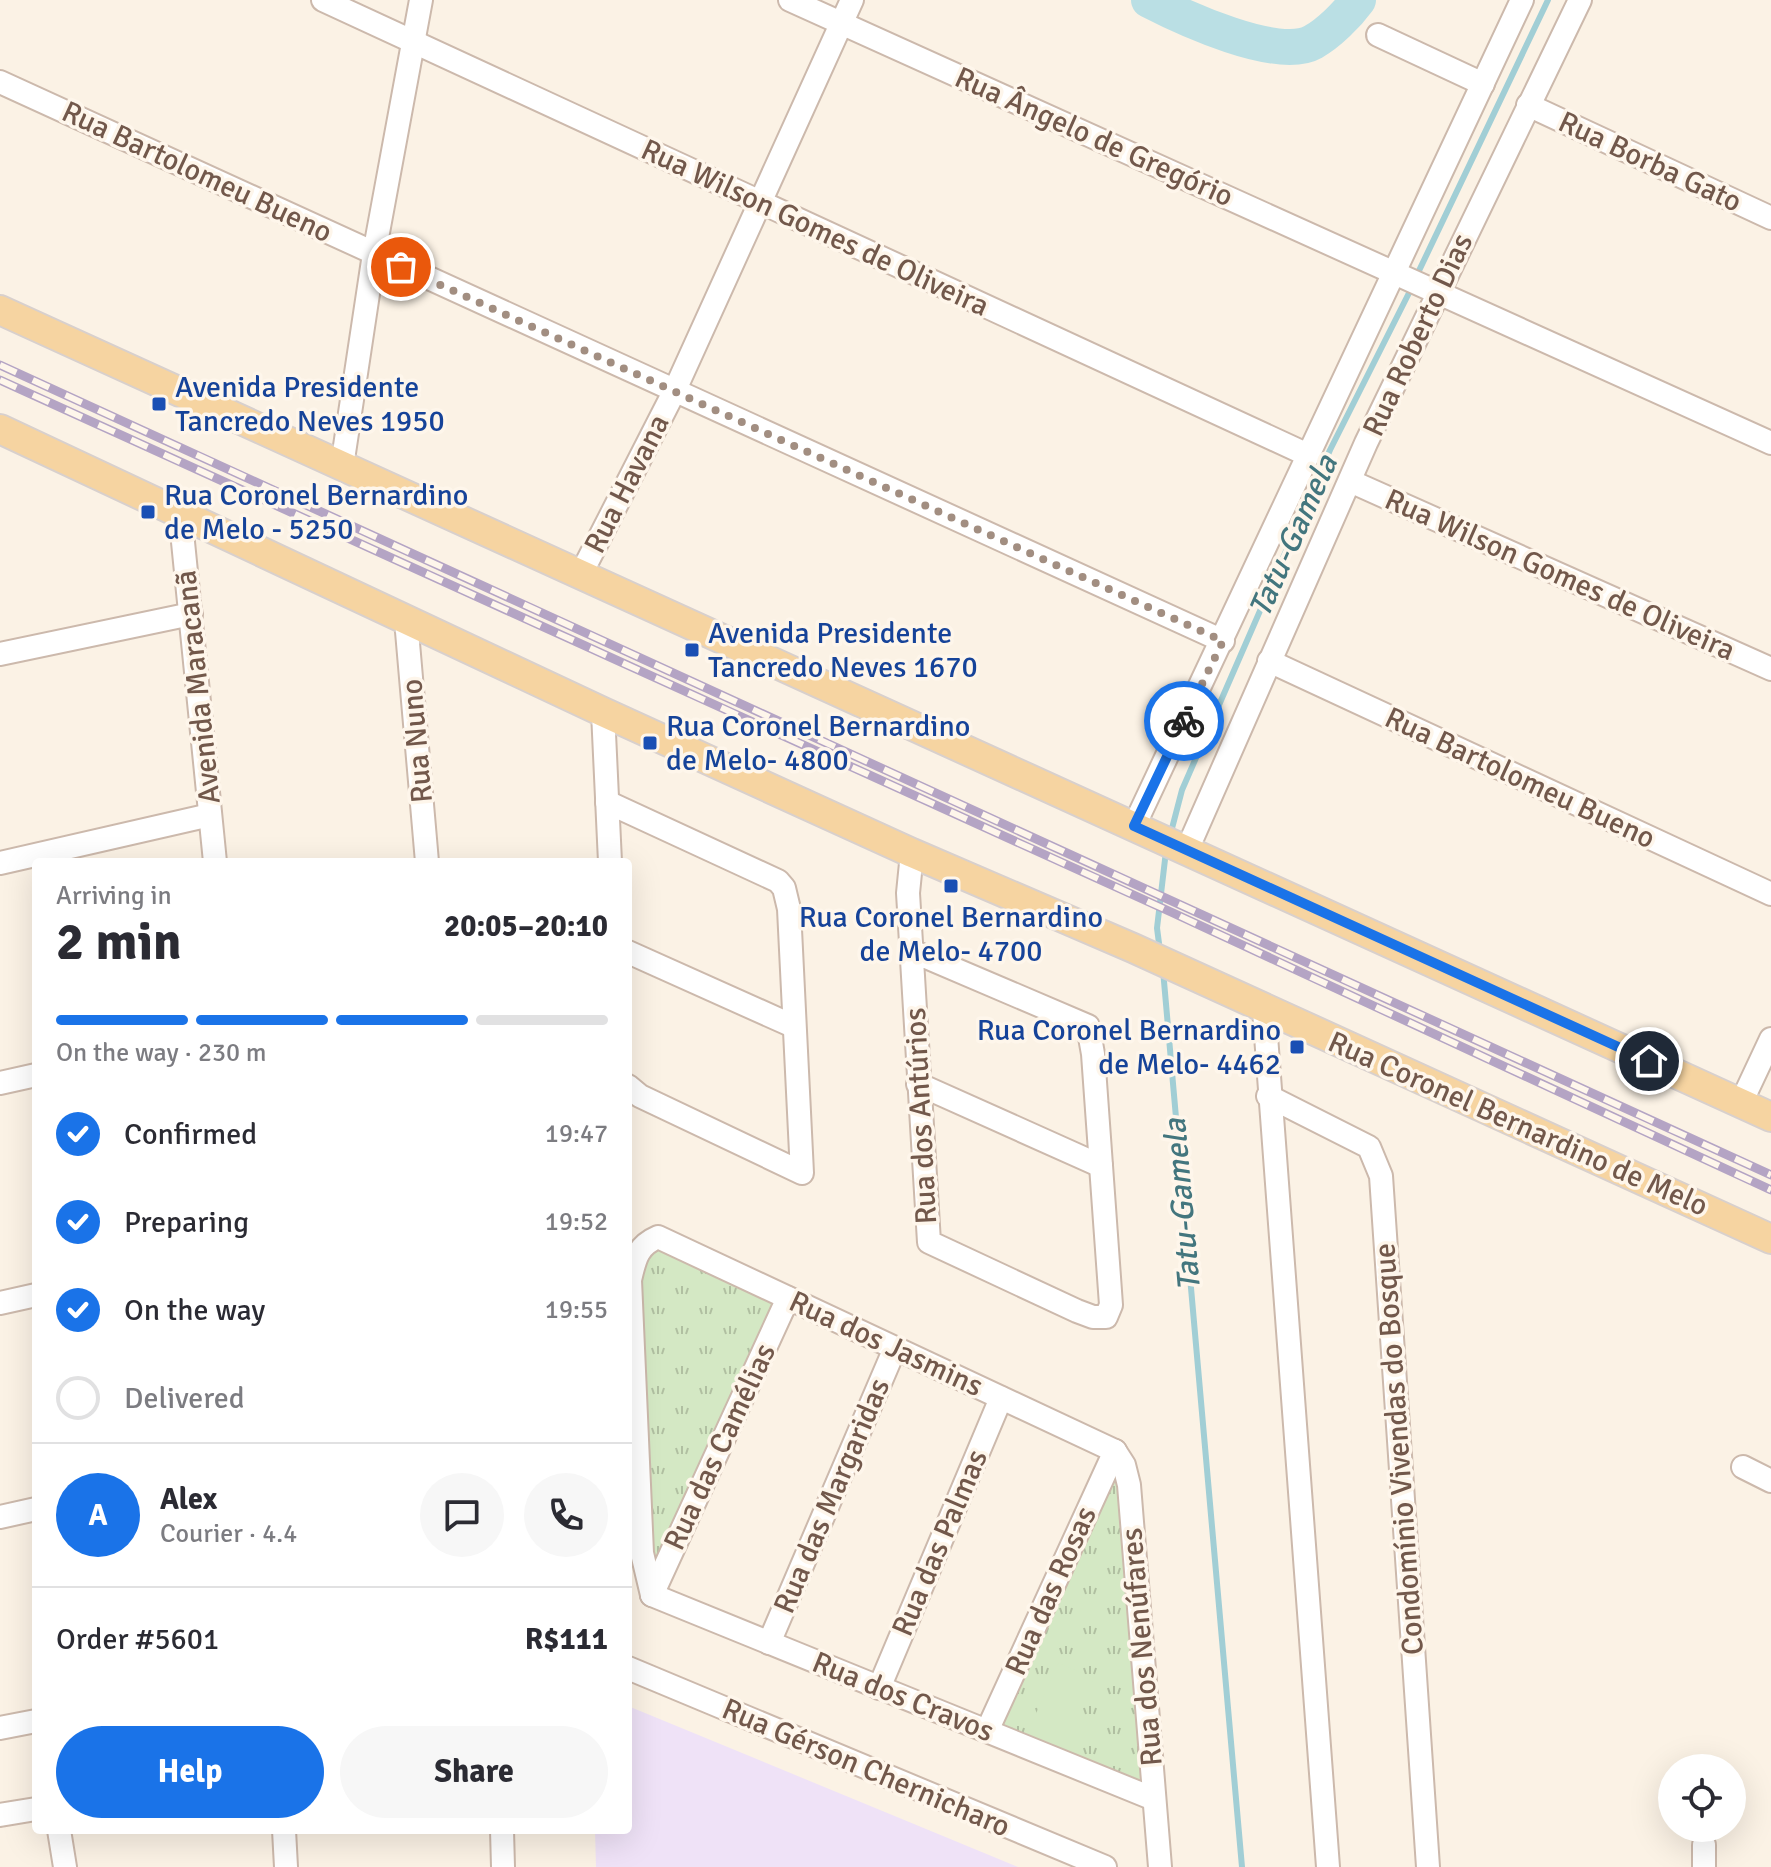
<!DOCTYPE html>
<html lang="en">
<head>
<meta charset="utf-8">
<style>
  body { margin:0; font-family:Signika,sans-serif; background:#f7f7f7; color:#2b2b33; height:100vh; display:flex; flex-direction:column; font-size:30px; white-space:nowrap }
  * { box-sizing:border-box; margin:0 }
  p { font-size:26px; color:#7c7c81 }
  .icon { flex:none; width:44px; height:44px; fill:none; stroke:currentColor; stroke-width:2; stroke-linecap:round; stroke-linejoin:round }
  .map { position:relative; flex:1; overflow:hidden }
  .details { position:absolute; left:32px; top:858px; width:600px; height:976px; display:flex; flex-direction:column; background:#fff; border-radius:8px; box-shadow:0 8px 32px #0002 }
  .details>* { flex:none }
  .buttons { position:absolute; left:1658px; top:1754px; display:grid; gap:16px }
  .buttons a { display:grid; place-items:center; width:88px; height:88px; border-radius:50%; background:#fff; box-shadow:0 8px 32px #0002; font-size:40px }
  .pin { position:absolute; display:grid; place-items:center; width:68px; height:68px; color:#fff; margin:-34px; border:4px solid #fff; border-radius:50%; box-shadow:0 2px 8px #0007 }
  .courier { position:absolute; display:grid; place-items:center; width:80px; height:80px; margin:-40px; border:6px solid #1a73e8; border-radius:50%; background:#fff; color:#222; box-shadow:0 2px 10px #0007 }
  .summary em { font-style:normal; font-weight:700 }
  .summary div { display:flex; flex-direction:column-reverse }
  .summary { display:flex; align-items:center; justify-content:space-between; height:136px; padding:0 24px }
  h1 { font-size:52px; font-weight:700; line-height:60px }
  .bar { display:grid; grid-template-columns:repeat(4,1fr); gap:12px 8px; align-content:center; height:96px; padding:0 24px }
  .bar i { height:10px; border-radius:6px; background:#e1e1e2 }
  .bar .selected { background:#1a73e8 }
  .bar p { grid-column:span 4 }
  .line { display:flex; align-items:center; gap:20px; padding:0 24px; border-top:2px solid #e1e1e2 }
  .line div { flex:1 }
  .round { display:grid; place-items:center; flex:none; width:84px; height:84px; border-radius:42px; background:#f7f7f7 }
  ol { padding:0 24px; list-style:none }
  li { display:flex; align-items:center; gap:24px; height:88px }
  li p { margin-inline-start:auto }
  li .icon { padding:8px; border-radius:50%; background:#1a73e8; color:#fff; stroke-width:4 }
  li:last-child { color:#7c7c81 }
  li i { width:44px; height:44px; border:4px solid #e1e1e2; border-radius:50% }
  .button { display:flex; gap:16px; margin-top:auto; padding:16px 24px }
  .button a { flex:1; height:92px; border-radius:48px; background:#1a73e8; color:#fff; font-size:32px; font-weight:700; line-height:92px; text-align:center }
  .button a+a { background:#f7f7f7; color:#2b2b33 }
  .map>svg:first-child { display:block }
  .education { fill:#efe2f7 }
  .grass { fill:url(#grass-tufts) }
  .pitch { fill:#d4e8c4 }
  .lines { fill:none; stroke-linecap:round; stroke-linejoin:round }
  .stream { stroke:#a1ced5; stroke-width:6 }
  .river { stroke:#badfe4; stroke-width:36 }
  .minor-casing { stroke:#ccb9ac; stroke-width:26 }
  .major-casing { stroke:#d8d0cd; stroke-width:32 }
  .minor { stroke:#fff; stroke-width:22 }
  .major { stroke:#f6d4a1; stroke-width:28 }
  .rail-casing { stroke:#b4a4c4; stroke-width:9 }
  .rail { stroke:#fef6eb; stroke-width:6; stroke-dasharray:18; stroke-linecap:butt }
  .done { stroke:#a28e81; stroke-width:8; stroke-dasharray:0 14.4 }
  .route { stroke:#1a73e8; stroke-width:10 }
  .transit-dot { fill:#1a4fb4; stroke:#fef6eb; stroke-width:3 }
  .labels { text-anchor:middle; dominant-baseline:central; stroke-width:7; stroke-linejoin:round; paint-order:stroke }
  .street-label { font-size:30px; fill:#72584b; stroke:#fef6eb }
  .transit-label { font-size:30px; fill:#164399; stroke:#fef6eb; text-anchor:start }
  .water-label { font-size:32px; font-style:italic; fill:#43767e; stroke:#fef6eb }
</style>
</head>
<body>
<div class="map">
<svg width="1771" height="1867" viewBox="0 0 1771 1867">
  <defs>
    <pattern id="grass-tufts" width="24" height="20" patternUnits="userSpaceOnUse" patternTransform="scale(2)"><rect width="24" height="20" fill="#d4e8c4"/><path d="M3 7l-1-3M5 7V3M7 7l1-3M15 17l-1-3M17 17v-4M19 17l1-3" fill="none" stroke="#b0bfa1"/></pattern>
  </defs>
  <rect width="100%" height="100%" fill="#fbf2e5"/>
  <path class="education" d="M 628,1706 L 897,1817 L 1018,1867 L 596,1867 L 595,1830 L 628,1830 Z"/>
  <g class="grass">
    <path d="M 658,1237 L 783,1299 L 649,1586 L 636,1282 Z"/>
    <path d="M 1120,1466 L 1149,1794 L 996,1729 Z"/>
  </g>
  <path class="pitch" d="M 1058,1663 L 1094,1678 L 1066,1751 L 1027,1734 Z"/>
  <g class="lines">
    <g class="stream">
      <path d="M 1416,277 L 1548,0"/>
      <path d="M 1170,836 L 1182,790 L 1330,450 L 1412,287"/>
      <path d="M 1160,951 L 1157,928 L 1166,851"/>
      <path d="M 1163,970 L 1242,1867"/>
    </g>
    <path class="river" d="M 1149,0 C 1182,17 1278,62 1313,42 C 1329,33 1347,15 1358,0"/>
    <g class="minor-casing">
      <g id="minor">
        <path d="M 323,0 L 1308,455"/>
        <path d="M 790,0 L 1771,443"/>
        <path d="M 1378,35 L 1483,84"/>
        <path d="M 0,82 L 1223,641"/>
        <path d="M 1528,105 L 1771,218"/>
        <path d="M 342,466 L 374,254 L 421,0"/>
        <path d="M 1350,481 L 1771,669"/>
        <path d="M 180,512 L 215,862"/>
        <path d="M 581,574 L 674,392 L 852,0"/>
        <path d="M 406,620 L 427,862"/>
        <path d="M 0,654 L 191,614"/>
        <path d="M 1269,661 L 1771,894"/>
        <path d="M 603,712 L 610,862"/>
        <path d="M 607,802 L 778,881 L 784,888 L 789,909 L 802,1173 L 640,1096 L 628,1086"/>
        <path d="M 1134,826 L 1522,0"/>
        <path d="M 1187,850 L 1366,443 L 1580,0"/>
        <path d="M 0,863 L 210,815"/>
        <path d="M 912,951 L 1088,1026 L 1093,1054 L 1111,1305 L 1106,1317 L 1093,1317 L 1077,1311 L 929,1242 L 908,893 L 912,853"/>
        <path d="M 628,952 L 793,1026"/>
        <path d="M 1264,1009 L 1328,1867"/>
        <path d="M 0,1083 L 36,1075"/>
        <path d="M 918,1084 L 1101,1166"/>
        <path d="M 1268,1096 L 1369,1147 L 1381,1176 L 1428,1867"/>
        <path d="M 1741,1103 L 1771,1039"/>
        <path d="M 0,1303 L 36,1295"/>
        <path d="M 1115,1451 L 1124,1465 L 1129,1485 L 1160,1867"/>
        <path d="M 1743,1467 L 1771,1481"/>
        <path d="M 0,1517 L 36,1509"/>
        <path d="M 652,1595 L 642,1553 L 630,1280 C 635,1259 637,1246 658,1237 L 1115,1451"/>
        <path d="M 652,1595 L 1154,1799"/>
        <path d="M 652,1595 L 788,1298"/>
        <path d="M 769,1643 L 895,1348"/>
        <path d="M 628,1668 L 1105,1867"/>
        <path d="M 879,1688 L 1001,1398"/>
        <path d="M 0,1728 L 36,1721"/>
        <path d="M 987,1731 L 1115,1451"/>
        <path d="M 0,1815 L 36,1809"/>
        <path d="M 59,1830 L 65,1867"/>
        <path d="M 284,1830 L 286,1867"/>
        <path d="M 502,1830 L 503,1867"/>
        <path d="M 1704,1867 L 1704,1845"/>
      </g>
    </g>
    <g class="major-casing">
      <g id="major">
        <path d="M 0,310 L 1771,1117"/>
        <path d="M 0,429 L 603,712 L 912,853 L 1133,948 L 1771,1239"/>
      </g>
    </g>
    <use href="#minor" class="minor"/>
    <use href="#major" class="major"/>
    <g class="rail-casing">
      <g id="rail">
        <path d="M 0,365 L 1771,1175"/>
        <path d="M 0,380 L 1171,912 L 1771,1190"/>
      </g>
    </g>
    <use href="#rail" class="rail"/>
  </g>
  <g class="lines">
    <path class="done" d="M 401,267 L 1223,641 L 1184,721"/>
    <path class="route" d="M 1184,721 L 1134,826 L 1649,1061"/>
  </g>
  <g class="transit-dot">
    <rect x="151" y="396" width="16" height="16" rx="4"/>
    <rect x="140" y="504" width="16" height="16" rx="4"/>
    <rect x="684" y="642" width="16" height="16" rx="4"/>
    <rect x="642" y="735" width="16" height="16" rx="4"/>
    <rect x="943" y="878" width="16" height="16" rx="4"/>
    <rect x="1289" y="1039" width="16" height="16" rx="4"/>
  </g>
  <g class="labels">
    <g class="street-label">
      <text transform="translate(1094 137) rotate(24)">Rua Ângelo de Gregório</text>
      <text transform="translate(1650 162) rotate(25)">Rua Borba Gato</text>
      <text transform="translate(197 172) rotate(25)">Rua Bartolomeu Bueno</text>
      <text transform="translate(815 228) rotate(25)">Rua Wilson Gomes de Oliveira</text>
      <text transform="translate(1418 335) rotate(-65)">Rua Roberto Dias</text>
      <text transform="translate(627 484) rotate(-63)">Rua Havana</text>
      <text transform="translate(1560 575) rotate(24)">Rua Wilson Gomes de Oliveira</text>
      <text transform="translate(198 687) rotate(-96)">Avenida Maracanã</text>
      <text transform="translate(417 741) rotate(-95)">Rua Nuno</text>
      <text transform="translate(1520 778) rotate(25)">Rua Bartolomeu Bueno</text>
      <text transform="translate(921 1116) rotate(-93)">Rua dos Antúrios</text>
      <text transform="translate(1518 1124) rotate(24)">Rua Coronel Bernardino de Melo</text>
      <text transform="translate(886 1344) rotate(25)">Rua dos Jasmins</text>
      <text transform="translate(720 1447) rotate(-65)">Rua das Camélias</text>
      <text transform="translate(1399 1449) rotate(-94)">Condomínio Vivendas do Bosque</text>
      <text transform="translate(832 1496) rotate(-67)">Rua das Margaridas</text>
      <text transform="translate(940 1543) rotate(-67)">Rua das Palmas</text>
      <text transform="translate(1051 1591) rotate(-66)">Rua das Rosas</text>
      <text transform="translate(1142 1647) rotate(-95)">Rua dos Nenúfares</text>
      <text transform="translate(903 1697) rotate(22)">Rua dos Cravos</text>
      <text transform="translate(866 1768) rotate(23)">Rua Gérson Chernicharo</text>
    </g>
    <g class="transit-label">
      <text x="175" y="387">Avenida Presidente<tspan x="175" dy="34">Tancredo Neves 1950</tspan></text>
      <text x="164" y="495">Rua Coronel Bernardino<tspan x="164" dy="34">de Melo - 5250</tspan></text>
      <text x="708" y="633">Avenida Presidente<tspan x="708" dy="34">Tancredo Neves 1670</tspan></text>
      <text x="666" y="726">Rua Coronel Bernardino<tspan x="666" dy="34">de Melo- 4800</tspan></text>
      <text x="951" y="917" text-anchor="middle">Rua Coronel Bernardino<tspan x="951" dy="34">de Melo- 4700</tspan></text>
      <text x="1281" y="1030" text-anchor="end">Rua Coronel Bernardino<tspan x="1281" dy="34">de Melo- 4462</tspan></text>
    </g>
    <g class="water-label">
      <text transform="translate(1293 536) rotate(-66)">Tatu-Gamela</text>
      <text transform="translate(1182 1205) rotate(-95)">Tatu-Gamela</text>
    </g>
  </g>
</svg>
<div class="buttons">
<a><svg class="icon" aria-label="locate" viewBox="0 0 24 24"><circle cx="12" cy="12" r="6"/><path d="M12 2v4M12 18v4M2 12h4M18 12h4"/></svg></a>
</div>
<div class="pin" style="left:401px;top:267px;background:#ea580c"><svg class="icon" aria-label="bag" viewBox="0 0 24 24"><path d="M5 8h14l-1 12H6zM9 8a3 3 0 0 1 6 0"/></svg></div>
<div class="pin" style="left:1649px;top:1061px;background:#1f2937"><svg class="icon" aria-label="home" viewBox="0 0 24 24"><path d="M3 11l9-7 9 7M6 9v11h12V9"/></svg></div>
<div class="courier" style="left:1184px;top:721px"><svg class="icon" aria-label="bike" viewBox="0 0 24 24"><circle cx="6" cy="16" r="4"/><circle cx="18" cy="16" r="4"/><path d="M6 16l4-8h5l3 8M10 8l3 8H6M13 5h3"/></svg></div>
<section class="details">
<div class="summary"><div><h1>2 min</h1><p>Arriving in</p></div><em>20:05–20:10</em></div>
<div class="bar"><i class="selected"></i><i class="selected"></i><i class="selected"></i><i></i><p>On the way · 230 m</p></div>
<ol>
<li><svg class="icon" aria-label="check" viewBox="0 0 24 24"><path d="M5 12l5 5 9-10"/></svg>Confirmed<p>19:47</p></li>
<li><svg class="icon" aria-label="check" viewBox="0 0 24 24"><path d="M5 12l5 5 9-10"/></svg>Preparing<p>19:52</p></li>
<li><svg class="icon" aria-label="check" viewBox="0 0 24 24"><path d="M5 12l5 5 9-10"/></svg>On the way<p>19:55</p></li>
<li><i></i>Delivered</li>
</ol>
<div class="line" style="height:144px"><b class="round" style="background:#1a73e8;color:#fff">A</b><div><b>Alex</b><p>Courier · 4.4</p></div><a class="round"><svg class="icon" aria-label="chat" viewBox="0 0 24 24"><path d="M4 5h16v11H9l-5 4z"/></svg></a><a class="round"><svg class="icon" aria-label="phone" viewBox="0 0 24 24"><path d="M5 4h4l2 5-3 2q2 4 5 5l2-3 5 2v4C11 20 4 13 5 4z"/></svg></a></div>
<div class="line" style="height:104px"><div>Order #5601</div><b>R$111</b></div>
<div class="button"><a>Help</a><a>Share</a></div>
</section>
</div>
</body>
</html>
